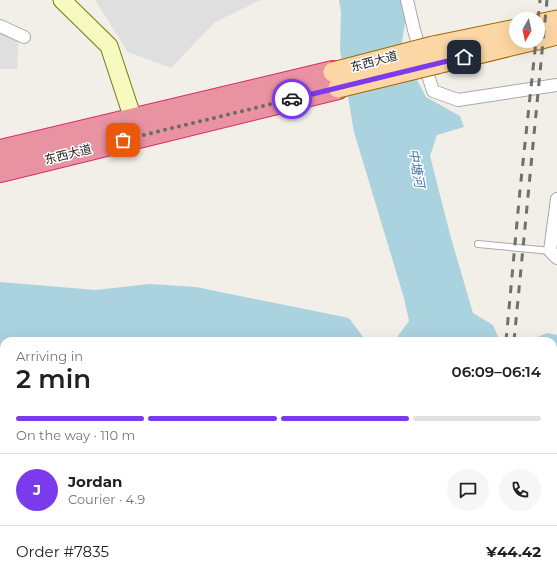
<!DOCTYPE html>
<html lang="en">
<head>
<meta charset="utf-8">
<style>
  body { margin:0; font-family:Montserrat,"Noto Sans SC",sans-serif; background:#f6f6f6; color:#202124; height:100vh; display:flex; flex-direction:column; font-size:15px; white-space:nowrap }
  * { box-sizing:border-box; margin:0 }
  p { font-size:13px; color:#757577 }
  .icon { flex:none; width:22px; height:22px; fill:none; stroke:currentColor; stroke-width:2; stroke-linecap:round; stroke-linejoin:round }
  .map { position:relative; flex:1; overflow:hidden }
  .drawer { position:absolute; left:0px; top:337px; width:557px; height:248px; display:flex; flex-direction:column; background:#fff; border-radius:12px 12px 0 0; box-shadow:0 4px 16px #0002 }
  .drawer>* { flex:none }
  .needle { width:26px; rotate:189deg }
  .controls { position:absolute; left:509px; top:12px; display:grid; gap:8px }
  .controls a { display:grid; place-items:center; width:36px; height:36px; border-radius:50%; background:#fff; box-shadow:0 4px 16px #0002; font-size:20px }
  .pin { position:absolute; display:grid; place-items:center; width:34px; height:34px; color:#fff; margin:-17px; border-radius:8px; box-shadow:0 2px 6px #0006 }
  .courier { position:absolute; display:grid; place-items:center; width:40px; height:40px; margin:-20px; border:3px solid #7c3aed; border-radius:50%; background:#fff; color:#222; box-shadow:0 1px 5px #0007 }
  .head em { font-style:normal; font-weight:600 }
  .head div { display:flex; flex-direction:column-reverse }
  .head { display:flex; align-items:center; justify-content:space-between; height:68px; padding:0 16px }
  h1 { font-size:26px; font-weight:600; line-height:30px }
  .bar { display:grid; grid-template-columns:repeat(4,1fr); gap:6px 4px; align-content:center; height:48px; padding:0 16px }
  .bar i { height:5px; border-radius:3px; background:#e0e0e0 }
  .bar .selected { background:#7c3aed }
  .bar p { grid-column:span 4 }
  .line { display:flex; align-items:center; gap:10px; padding:0 16px; border-top:1px solid #e0e0e0 }
  .line div { flex:1 }
  .round { display:grid; place-items:center; flex:none; width:42px; height:42px; border-radius:21px; background:#f6f6f6 }
  .map>svg:first-child { display:block }
  .residential { fill:#e0dfdf }
  .water { fill:#aad3df }
  .lines { fill:none; stroke-linecap:round; stroke-linejoin:round }
  .lane-casing { stroke:#a9a9a9; stroke-width:8 }
  .street-casing { stroke:#a9a9a9; stroke-width:14 }
  .secondary-casing { stroke:#707d05; stroke-width:19 }
  .primary-casing { stroke:#a06b00; stroke-width:21 }
  .highway-casing { stroke:#dc2a67; stroke-width:24 }
  .lane { stroke:#fff; stroke-width:6 }
  .street { stroke:#fff; stroke-width:12 }
  .secondary { stroke:#f7fabf; stroke-width:17 }
  .primary { stroke:#fcd6a4; stroke-width:19 }
  .highway { stroke:#e892a2; stroke-width:22 }
  .rail { stroke:#707070; stroke-width:3; stroke-dasharray:8 8; stroke-linecap:butt }
  .primary-bridge-casing { stroke:#a06b00; stroke-width:21; stroke-linecap:butt }
  .primary-bridge { stroke:#fcd6a4; stroke-width:19 }
  .done { stroke:#6b6a68; stroke-width:4; stroke-dasharray:0 7.2 }
  .route { stroke:#7c3aed; stroke-width:5 }
  .labels { text-anchor:middle; dominant-baseline:central; stroke-width:3; stroke-linejoin:round; paint-order:stroke }
  .street-label { font-size:12px; fill:#222; stroke:#fff }
  .water-label { font-size:13px; font-style:italic; fill:#4a7aab; stroke:#fff }
</style>
</head>
<body>
<div class="map">
<svg width="557" height="585" viewBox="0 0 557 585">
  <rect width="100%" height="100%" fill="#f2efe9"/>
  <g class="residential">
    <path d="M 95,0 L 261,0 L 215,22 L 171,68 L 128,52 Z"/>
    <path d="M 0,24 L 19,34 L 17,69 L 0,69 Z"/>
  </g>
  <g class="water">
    <path d="M 339,0 L 407,0 L 406,16 L 401,49 L 426,97 L 460,116 L 464,127 L 437,135 L 430,156 L 451,238 L 473,313 L 493,325 L 499,339 L 508,341 L 393,341 L 395,340 L 409,321 L 404,298 L 354,132 L 340,50 L 341,12 Z"/>
    <path d="M 0,282 L 96,290 L 149,284 L 196,287 L 349,318 L 366,341 L 4,341 L 4,351 L 0,349 Z"/>
    <path d="M 547,333 L 557,335 L 557,472 L 553,471 L 553,341 L 528,341 Z"/>
    <path d="M 0,563 L 4,565 L 4,581 L 37,581 L 46,585 L 0,585 Z"/>
  </g>
  <g class="lines">
    <g class="lane-casing">
      <path id="lane" d="M 478,244 L 551,251"/>
    </g>
    <g class="street-casing">
      <g id="street">
        <path d="M 407,0 L 414,30 L 433,91 L 458,100 L 557,85"/>
        <path d="M 0,26 L 24,37"/>
        <path d="M 557,199 L 550,251 L 557,258"/>
        <path d="M 553,566 L 555,565 L 557,551"/>
        <path d="M 532,585 L 536,581"/>
      </g>
    </g>
    <g class="secondary-casing">
      <path id="secondary" d="M 62,0 L 109,46 L 137,131"/>
    </g>
    <g class="primary-casing">
      <g id="primary">
        <path d="M 538,24 L 557,20"/>
        <path d="M 538,40 L 557,35"/>
        <path d="M 433,46 L 516,29"/>
        <path d="M 437,64 L 532,41"/>
      </g>
    </g>
    <g class="highway-casing">
      <g id="highway">
        <path d="M 0,151 L 333,72"/>
        <path d="M 0,171 L 338,88"/>
      </g>
    </g>
    <use href="#lane" class="lane"/>
    <use href="#street" class="street"/>
    <use href="#secondary" class="secondary"/>
    <use href="#primary" class="primary"/>
    <use href="#highway" class="highway"/>
    <g class="rail">
      <path d="M 538,19 L 540,0"/>
      <path d="M 506,341 L 520,190 L 536,41"/>
      <path d="M 514,341 L 547,0"/>
      <path d="M 486,585 L 486,581"/>
      <path d="M 493,585 L 494,581"/>
    </g>
    <g class="primary-bridge-casing">
      <g id="primary-bridge">
        <path d="M 333,72 L 433,46"/>
        <path d="M 338,88 L 437,64"/>
      </g>
    </g>
    <use href="#primary-bridge" class="primary-bridge"/>
  </g>
  <g class="lines">
    <path class="done" d="M 123,140 L 292,99"/>
    <path class="route" d="M 292,99 L 464,57"/>
  </g>
  <g class="labels">
    <g class="street-label">
      <text transform="translate(374 61) rotate(-15)">东西大道</text>
      <text transform="translate(68 154) rotate(-14)">东西大道</text>
    </g>
    <g class="water-label">
      <text transform="translate(417 168) rotate(80)">中塘河</text>
    </g>
  </g>
</svg>
<div class="controls">
<a><svg class="needle" viewBox="-14 -14 28 28"><path d="M0-13l5 13h-10z" fill="#e53935"/><path d="M0 13l5-13h-10z" fill="#757577"/></svg></a>
</div>
<div class="pin" style="left:123px;top:140px;background:#ea580c"><svg class="icon" aria-label="bag" viewBox="0 0 24 24"><path d="M5 8h14l-1 12H6zM9 8a3 3 0 0 1 6 0"/></svg></div>
<div class="pin" style="left:464px;top:57px;background:#1f2937"><svg class="icon" aria-label="home" viewBox="0 0 24 24"><path d="M3 11l9-7 9 7M6 9v11h12V9"/></svg></div>
<div class="courier" style="left:292px;top:99px"><svg class="icon" aria-label="car" viewBox="0 0 24 24"><path d="M5 17H2v-5l4-1 3-4h7l3 4 3 1v5h-3M9 17h6M6 11h13"/><circle cx="7" cy="17" r="2"/><circle cx="17" cy="17" r="2"/></svg></div>
<section class="drawer">
<div class="head"><div><h1>2 min</h1><p>Arriving in</p></div><em>06:09–06:14</em></div>
<div class="bar"><i class="selected"></i><i class="selected"></i><i class="selected"></i><i></i><p>On the way · 110 m</p></div>
<div class="line" style="height:72px"><b class="round" style="background:#7c3aed;color:#fff">J</b><div><b>Jordan</b><p>Courier · 4.9</p></div><a class="round"><svg class="icon" aria-label="chat" viewBox="0 0 24 24"><path d="M4 5h16v11H9l-5 4z"/></svg></a><a class="round"><svg class="icon" aria-label="phone" viewBox="0 0 24 24"><path d="M5 4h4l2 5-3 2q2 4 5 5l2-3 5 2v4C11 20 4 13 5 4z"/></svg></a></div>
<div class="line" style="height:52px"><div>Order #7835</div><b>¥44.42</b></div>
</section>
</div>
</body>
</html>
